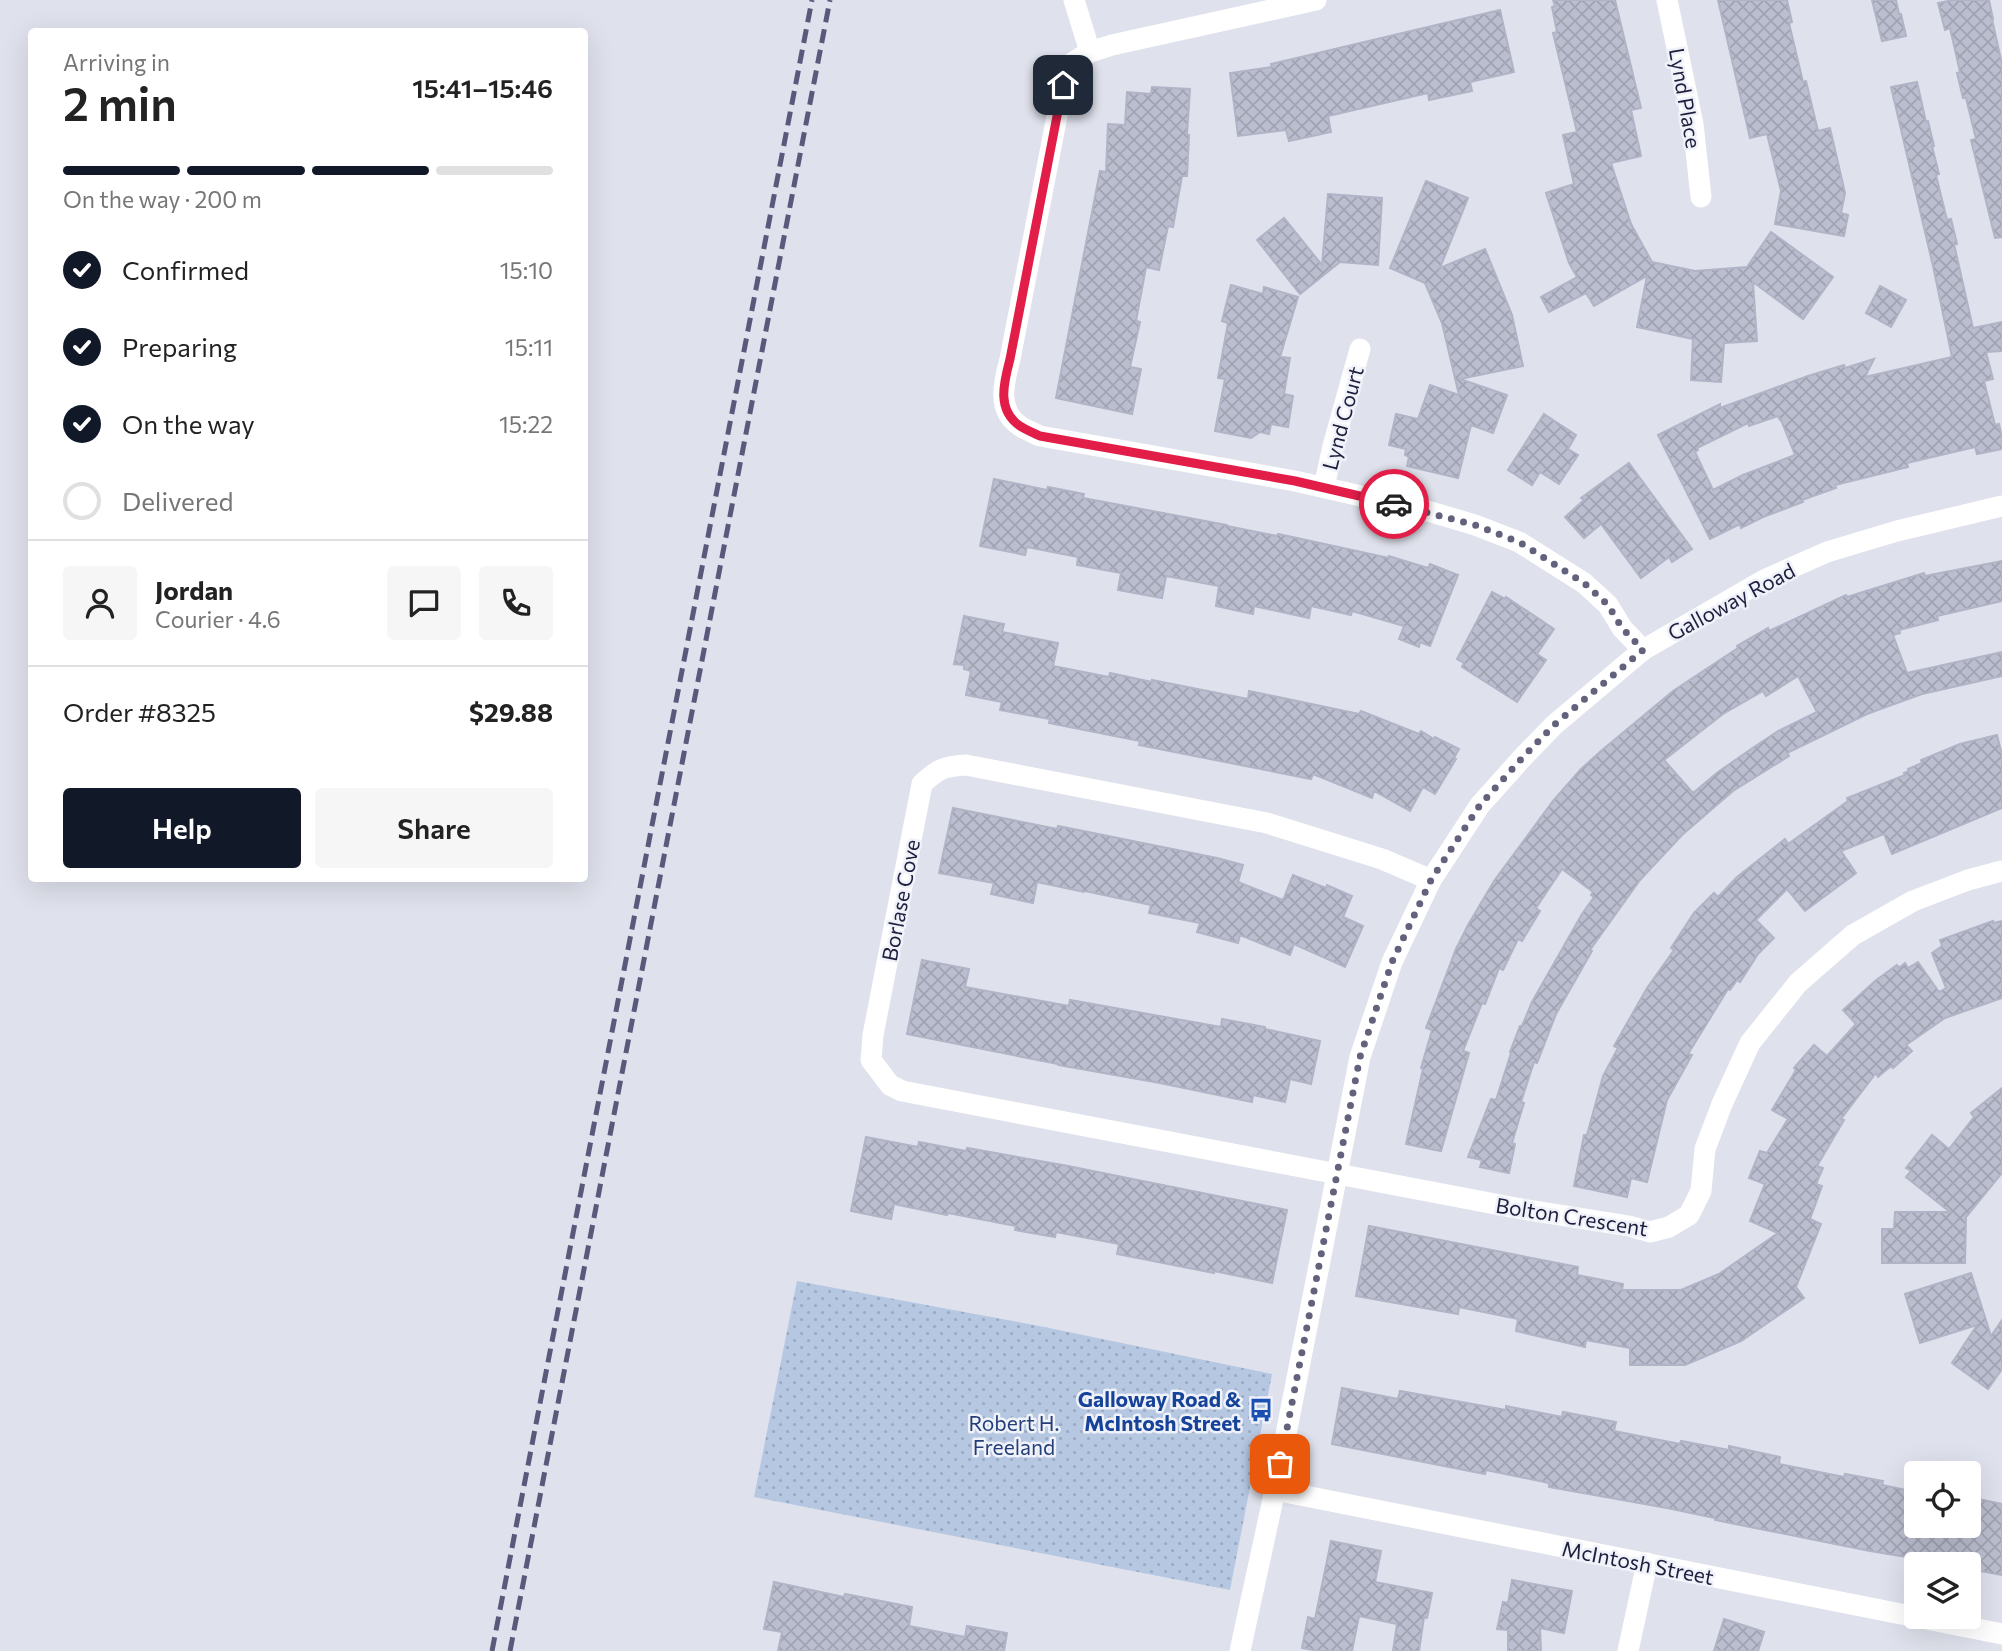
<!DOCTYPE html>
<html lang="en">
<head>
<meta charset="utf-8">
<style>
  body { margin:0; font-family:Commissioner,sans-serif; background:#f6f6f6; color:#222; height:100vh; display:flex; flex-direction:column; font-size:26px; white-space:nowrap }
  * { box-sizing:border-box; margin:0 }
  p { font-size:23px; color:#767676 }
  .icon { flex:none; width:38px; height:38px; fill:none; stroke:currentColor; stroke-width:2; stroke-linecap:round; stroke-linejoin:round }
  .map { position:relative; flex:1; overflow:hidden }
  .sheet { position:absolute; left:28px; top:28px; width:560px; height:854px; display:flex; flex-direction:column; background:#fff; border-radius:7px; box-shadow:0 7px 28px #0002 }
  .sheet>* { flex:none }
  .buttons { position:absolute; left:1904px; top:1461px; display:grid; gap:14px }
  .buttons a { display:grid; place-items:center; width:77px; height:77px; border-radius:7px; background:#fff; box-shadow:0 7px 28px #0002; font-size:35px }
  .pin { position:absolute; display:grid; place-items:center; width:60px; height:60px; color:#fff; margin:-30px; border-radius:14px; box-shadow:0 4px 10px #0006 }
  .courier { position:absolute; display:grid; place-items:center; width:70px; height:70px; margin:-35px; border:5px solid #e11d48; border-radius:50%; background:#fff; color:#222; box-shadow:0 2px 9px #0007 }
  .head em { font-style:normal; font-weight:600 }
  .head div { display:flex; flex-direction:column-reverse }
  .head { display:flex; align-items:center; justify-content:space-between; height:119px; padding:0 35px }
  h1 { font-size:46px; font-weight:600; line-height:52px }
  .bar { display:grid; grid-template-columns:repeat(4,1fr); gap:10px 7px; align-content:center; height:84px; padding:0 35px }
  .bar i { height:9px; border-radius:5px; background:#e0e0e0 }
  .bar .current { background:#111827 }
  .bar p { grid-column:span 4 }
  .line { display:flex; align-items:center; gap:18px; padding:0 35px; border-top:2px solid #e0e0e0 }
  .line div { flex:1 }
  .round { display:grid; place-items:center; flex:none; width:74px; height:74px; border-radius:7px; background:#f6f6f6 }
  ol { padding:0 35px; list-style:none }
  li { display:flex; align-items:center; gap:21px; height:77px }
  li p { margin-inline-start:auto }
  li .icon { padding:7px; border-radius:50%; background:#111827; color:#fff; stroke-width:4 }
  li:last-child { color:#767676 }
  li i { width:38px; height:38px; border:4px solid #e0e0e0; border-radius:50% }
  .primary-button { display:flex; gap:14px; margin-top:auto; padding:14px 35px }
  .primary-button a { flex:1; height:80px; border-radius:7px; background:#111827; color:#fff; font-size:28px; font-weight:600; line-height:80px; text-align:center }
  .primary-button a+a { background:#f6f6f6; color:#222 }
  .map>svg:first-child { display:block }
  .grass { fill:url(#grass-dots) }
  .building { fill:url(#building-cross-hatch); stroke:#b1b3c7; stroke-width:2; fill-rule:evenodd }
  .lines { fill:none; stroke-linecap:round; stroke-linejoin:round }
  .street { stroke:#fff; stroke-width:21 }
  .rail { stroke:#5a587b; stroke-width:5; stroke-dasharray:14 7; stroke-linecap:butt }
  .done { stroke:#62627c; stroke-width:7; stroke-dasharray:0 12.6 }
  .route { stroke:#e11d48; stroke-width:9 }
  .labels { text-anchor:middle; dominant-baseline:central; stroke-width:5; stroke-linejoin:round; paint-order:stroke }
  .street-label { font-size:21px; fill:#1f1e3f; stroke:#f0f2f9 }
  .transit-label { font-size:21px; font-weight:bold; fill:#164399; stroke:#f0f2f9; text-anchor:end }
  .park-label { font-size:21px; fill:#233e7a; stroke:#f0f2f9 }
</style>
</head>
<body>
<div class="map">
<svg width="2002" height="1651" viewBox="0 0 2002 1651">
  <defs>
    <pattern id="grass-dots" width="8" height="8" patternUnits="userSpaceOnUse" patternTransform="scale(1.75)"><rect width="8" height="8" fill="#b5c7e1"/><path d="M2 2h.1M6 6h.1" fill="none" stroke="#9baac2" stroke-width="1.8" stroke-linecap="round"/></pattern>
    <pattern id="building-cross-hatch" width="8" height="8" patternUnits="userSpaceOnUse" patternTransform="scale(1.75)"><rect width="8" height="8" fill="#bbbece"/><path d="M0 0l8 8M0 8l8-8" fill="none" stroke="#a0a3b2"/></pattern>
  </defs>
  <rect width="100%" height="100%" fill="#dfe1ec"/>
  <path class="grass" d="M 797,1281 L 1039,1326 L 1272,1374 L 1230,1590 L 754,1497 Z"/>
  <g class="building">
    <path d="M 1553,0 L 1615,0 L 1641,108 L 1631,110 L 1641,156 L 1611,163 L 1631,224 L 1652,262 L 1695,271 L 1747,267 L 1771,232 L 1833,277 L 1803,319 L 1753,282 L 1757,341 L 1724,343 L 1721,382 L 1691,380 L 1693,339 L 1637,327 L 1647,276 L 1594,306 L 1586,293 L 1549,312 L 1541,297 L 1577,277 L 1569,263 L 1546,193 L 1574,184 L 1563,135 L 1577,132 L 1553,33 L 1557,32 L 1552,7 L 1555,6 Z"/>
    <path d="M 1718,0 L 1787,0 L 1792,22 L 1789,23 L 1803,82 L 1806,81 L 1818,131 L 1830,128 L 1845,193 L 1841,213 L 1848,215 L 1844,236 L 1775,224 L 1781,191 L 1767,134 L 1750,138 Z"/>
    <path d="M 1872,0 L 1896,0 L 1899,14 L 1901,14 L 1906,36 L 1882,41 Z"/>
    <path d="M 1953,0 L 1989,0 L 1993,19 L 1992,19 L 2002,64 L 2002,237 L 1995,238 L 1971,140 L 1976,139 L 1966,98 L 1963,98 L 1957,73 L 1960,72 L 1950,28 L 1945,30 L 1938,3 Z"/>
    <path d="M 1500,10 L 1514,72 L 1470,82 L 1472,91 L 1429,100 L 1428,93 L 1328,116 L 1331,132 L 1289,141 L 1286,130 L 1238,136 L 1230,73 L 1272,67 L 1271,64 Z"/>
    <path d="M 1917,82 L 1926,122 L 1928,121 L 1934,146 L 1932,146 L 1939,174 L 1936,175 L 1947,220 L 1951,219 L 1957,244 L 1954,244 L 1973,328 L 2002,322 L 2002,351 L 1986,352 L 1993,379 L 1984,381 L 1995,425 L 1999,424 L 2002,438 L 2002,449 L 1977,454 L 1975,447 L 1907,463 L 1908,467 L 1835,485 L 1836,488 L 1802,500 L 1803,502 L 1763,517 L 1741,528 L 1740,524 L 1710,539 L 1658,435 L 1720,404 L 1720,408 L 1808,376 L 1844,365 L 1845,368 L 1874,359 L 1865,377 L 1952,357 L 1933,266 L 1891,87 ZM 1778,416 L 1780,420 L 1781,420 L 1795,455 L 1743,475 L 1713,490 L 1695,452 L 1698,450 L 1697,448 L 1748,423 L 1749,426 Z"/>
    <path d="M 1152,87 L 1190,89 L 1187,135 L 1189,135 L 1187,176 L 1182,176 L 1173,227 L 1168,226 L 1159,270 L 1146,267 L 1136,321 L 1140,322 L 1130,367 L 1141,369 L 1132,414 L 1056,398 L 1100,171 L 1106,172 L 1108,124 L 1125,125 L 1127,92 L 1151,94 Z"/>
    <path d="M 1426,181 L 1468,198 L 1440,268 L 1485,249 L 1512,315 L 1523,366 L 1460,379 L 1507,395 L 1493,433 L 1471,425 L 1458,478 L 1407,466 L 1409,457 L 1405,455 L 1406,449 L 1389,445 L 1396,414 L 1418,419 L 1430,385 L 1459,395 L 1442,323 L 1425,283 L 1390,268 Z"/>
    <path d="M 1328,194 L 1382,198 L 1378,265 L 1340,262 L 1300,294 L 1257,240 L 1284,218 L 1322,265 Z"/>
    <path d="M 1231,285 L 1263,294 L 1264,287 L 1298,297 L 1280,357 L 1290,358 L 1284,394 L 1293,396 L 1288,427 L 1271,424 L 1269,434 L 1260,432 L 1251,438 L 1215,431 L 1225,379 L 1218,378 L 1228,323 L 1222,321 Z"/>
    <path d="M 1880,286 L 1906,300 L 1891,327 L 1866,313 Z"/>
    <path d="M 1544,414 L 1576,435 L 1568,449 L 1578,455 L 1559,484 L 1540,472 L 1532,485 L 1508,470 Z"/>
    <path d="M 1629,463 L 1692,549 L 1672,562 L 1669,557 L 1641,578 L 1601,524 L 1584,538 L 1565,517 L 1584,500 L 1581,498 Z"/>
    <path d="M 994,479 L 1047,490 L 1048,487 L 1084,494 L 1083,498 L 1227,525 L 1227,526 L 1277,536 L 1278,534 L 1389,558 L 1389,556 L 1428,568 L 1430,564 L 1458,575 L 1430,646 L 1420,642 L 1419,647 L 1399,639 L 1404,626 L 1352,611 L 1351,615 L 1311,606 L 1309,618 L 1254,606 L 1253,614 L 1216,606 L 1219,586 L 1166,576 L 1162,598 L 1118,590 L 1121,573 L 1077,565 L 1078,557 L 1027,547 L 1025,555 L 980,546 Z"/>
    <path d="M 2002,561 L 2002,601 L 1937,616 L 1938,620 L 1899,630 L 1900,633 L 1893,635 L 1907,673 L 2002,652 L 2002,676 L 1922,694 L 1886,707 L 1867,714 L 1787,753 L 1789,756 L 1733,791 L 1682,835 L 1640,880 L 1590,950 L 1592,951 L 1556,1014 L 1537,1063 L 1534,1062 L 1521,1102 L 1524,1103 L 1512,1143 L 1515,1144 L 1509,1173 L 1480,1167 L 1482,1160 L 1468,1157 L 1491,1099 L 1496,1100 L 1511,1053 L 1510,1052 L 1520,1026 L 1522,1026 L 1532,1002 L 1582,914 L 1594,897 L 1591,895 L 1593,892 L 1562,869 L 1536,908 L 1540,911 L 1522,941 L 1518,939 L 1503,970 L 1499,968 L 1485,1004 L 1482,1003 L 1463,1051 L 1469,1053 L 1441,1151 L 1406,1144 L 1423,1069 L 1421,1068 L 1432,1030 L 1426,1028 L 1456,949 L 1468,925 L 1494,881 L 1553,801 L 1581,769 L 1601,751 L 1673,691 L 1738,648 L 1737,646 L 1768,628 L 1769,631 L 1846,595 L 1847,597 L 1924,573 L 1925,576 ZM 1798,676 L 1817,712 L 1778,731 L 1754,747 L 1718,772 L 1693,793 L 1664,760 L 1723,714 L 1763,691 L 1766,696 Z"/>
    <path d="M 1492,592 L 1505,599 L 1506,597 L 1554,629 L 1537,654 L 1546,660 L 1517,702 L 1462,667 L 1464,663 L 1457,659 Z"/>
    <path d="M 964,616 L 1004,624 L 1002,632 L 1058,643 L 1053,666 L 1109,677 L 1110,673 L 1152,682 L 1152,680 L 1248,699 L 1249,691 L 1359,714 L 1361,711 L 1419,734 L 1421,731 L 1434,739 L 1435,737 L 1459,749 L 1454,758 L 1456,759 L 1435,794 L 1423,787 L 1410,811 L 1374,791 L 1372,798 L 1313,774 L 1311,779 L 1139,745 L 1140,741 L 1049,723 L 1050,719 L 1000,710 L 1002,702 L 966,695 L 971,671 L 964,669 L 964,665 L 954,664 Z"/>
    <path d="M 1997,735 L 2002,755 L 2002,808 L 1892,854 L 1884,834 L 1841,851 L 1856,873 L 1805,911 L 1787,889 L 1756,920 L 1774,938 L 1758,954 L 1740,982 L 1737,980 L 1730,990 L 1728,989 L 1688,1054 L 1692,1055 L 1667,1100 L 1647,1182 L 1631,1178 L 1627,1197 L 1574,1186 L 1584,1135 L 1587,1135 L 1603,1076 L 1618,1048 L 1614,1046 L 1647,988 L 1674,950 L 1671,948 L 1694,913 L 1714,893 L 1718,897 L 1737,877 L 1785,839 L 1788,844 L 1848,801 L 1847,798 L 1905,775 L 1904,773 L 1909,771 L 1908,769 L 1922,763 L 1921,760 L 1960,744 Z"/>
    <path d="M 953,808 L 1057,829 L 1058,826 L 1217,858 L 1243,865 L 1238,882 L 1283,900 L 1293,875 L 1326,888 L 1327,885 L 1352,896 L 1343,917 L 1363,926 L 1345,967 L 1294,944 L 1290,955 L 1240,935 L 1238,943 L 1197,932 L 1200,923 L 1149,913 L 1151,905 L 1085,891 L 1084,892 L 1037,882 L 1033,903 L 991,894 L 994,883 L 939,873 Z"/>
    <path d="M 1993,921 L 1993,923 L 2002,921 L 2002,998 L 1945,1018 L 1906,1045 L 1912,1051 L 1893,1068 L 1891,1066 L 1878,1077 L 1876,1073 L 1841,1119 L 1844,1120 L 1817,1166 L 1823,1168 L 1816,1184 L 1822,1186 L 1810,1219 L 1821,1224 L 1796,1287 L 1804,1298 L 1741,1341 L 1685,1365 L 1630,1365 L 1630,1348 L 1586,1340 L 1585,1347 L 1516,1331 L 1518,1319 L 1459,1307 L 1458,1314 L 1356,1296 L 1369,1226 L 1578,1267 L 1577,1275 L 1623,1284 L 1622,1290 L 1681,1290 L 1719,1274 L 1778,1233 L 1750,1221 L 1765,1184 L 1749,1178 L 1760,1151 L 1767,1153 L 1788,1119 L 1772,1110 L 1796,1070 L 1794,1068 L 1814,1045 L 1827,1056 L 1856,1024 L 1843,1010 L 1875,981 L 1897,965 L 1899,968 L 1905,963 L 1908,968 L 1918,962 L 1939,992 L 1946,988 L 1932,953 L 1942,946 L 1940,940 Z"/>
    <path d="M 922,960 L 969,969 L 965,987 L 1069,1006 L 1070,1000 L 1221,1027 L 1222,1019 L 1265,1027 L 1265,1029 L 1320,1041 L 1311,1084 L 1290,1079 L 1285,1102 L 1253,1095 L 1252,1102 L 1160,1083 L 1058,1065 L 1058,1064 L 907,1034 Z"/>
    <path d="M 2002,1088 L 2002,1173 L 1966,1217 L 1965,1263 L 1882,1263 L 1882,1229 L 1894,1229 L 1895,1212 L 1950,1212 L 1906,1177 L 1911,1171 L 1906,1168 L 1932,1135 L 1949,1149 L 1974,1117 L 1971,1113 Z"/>
    <path d="M 866,1137 L 918,1147 L 919,1142 L 966,1151 L 967,1148 L 1068,1166 L 1287,1210 L 1272,1283 L 1214,1271 L 1214,1273 L 1117,1254 L 1119,1244 L 1056,1232 L 1055,1237 L 1015,1230 L 1016,1226 L 948,1213 L 947,1215 L 894,1204 L 891,1219 L 851,1211 Z"/>
    <path d="M 1971,1273 L 1991,1336 L 2002,1320 L 2002,1369 L 1988,1389 L 1952,1363 L 1977,1325 L 1920,1343 L 1905,1294 Z"/>
    <path d="M 1342,1388 L 1398,1399 L 1400,1391 L 1506,1410 L 1506,1406 L 1562,1417 L 1563,1412 L 1616,1422 L 1614,1431 L 1680,1444 L 1681,1441 L 1729,1450 L 1729,1446 L 1780,1457 L 1779,1464 L 1844,1477 L 1845,1474 L 1883,1481 L 1882,1485 L 1916,1492 L 1916,1526 L 1969,1526 L 1969,1497 L 2002,1504 L 2002,1575 L 1969,1569 L 1969,1564 L 1949,1564 L 1870,1551 L 1715,1520 L 1715,1518 L 1667,1508 L 1549,1487 L 1549,1483 L 1486,1470 L 1485,1474 L 1332,1444 Z"/>
    <path d="M 1331,1541 L 1381,1551 L 1375,1582 L 1432,1593 L 1427,1618 L 1424,1617 L 1419,1651 L 1393,1651 L 1397,1624 L 1359,1616 L 1352,1651 L 1319,1651 L 1302,1648 L 1308,1617 L 1315,1619 Z"/>
    <path d="M 1512,1580 L 1572,1591 L 1564,1633 L 1540,1628 L 1541,1651 L 1508,1651 L 1508,1630 L 1497,1629 L 1503,1602 L 1508,1603 Z"/>
    <path d="M 774,1582 L 844,1597 L 845,1594 L 912,1607 L 909,1626 L 965,1637 L 967,1626 L 1007,1633 L 1004,1651 L 778,1651 L 782,1632 L 764,1629 Z"/>
    <path d="M 1724,1619 L 1764,1632 L 1758,1651 L 1714,1651 Z"/>
  </g>
  <g class="lines">
    <g class="street">
      <path d="M 1074,0 L 1090,52"/>
      <path d="M 1316,0 L 1112,45 L 1090,52 L 1073,62 L 1063,85 L 1010,359 C 1004,382 996,410 1020,426 C 1026,430 1034,433 1040,436 L 1295,481 L 1431,512 L 1475,525 L 1519,542 L 1584,583 L 1608,605 L 1622,628 L 1643,650"/>
      <path d="M 1667,0 L 1693,124 L 1701,197"/>
      <path d="M 1324,487 L 1333,446 L 1360,349"/>
      <path d="M 1431,880 L 1382,859 L 1267,823 L 966,765 C 944,766 938,769 922,784 L 873,1035 L 871,1060 L 890,1085 L 902,1091 L 1516,1208 L 1629,1226 L 1650,1232 L 1669,1227 L 1689,1215 L 1701,1191 L 1705,1149 L 1722,1104 L 1750,1043 L 1798,983 L 1853,935 L 1913,901 L 1968,880 L 2002,871"/>
      <path d="M 1275,1490 L 2002,1634"/>
      <path d="M 1240,1651 L 1275,1490 L 1360,1057 L 1392,962 L 1431,880 L 1480,805 L 1523,757 L 1554,725 L 1643,650 L 1764,580 L 1827,552 L 1897,531 L 2002,506"/>
      <path d="M 1628,1651 L 1647,1563"/>
    </g>
    <g class="rail">
      <path d="M 492,1651 L 812,0"/>
      <path d="M 510,1651 L 830,0"/>
    </g>
  </g>
  <g class="lines">
    <path class="done" d="M 1280,1464 L 1360,1057 L 1392,962 L 1431,880 L 1480,805 L 1523,757 L 1554,725 L 1643,650 L 1622,628 L 1608,605 L 1584,583 L 1519,542 L 1475,525 L 1394,504"/>
    <path class="route" d="M 1063,85 L 1010,359 C 1004,382 996,410 1020,426 C 1026,430 1034,433 1040,436 L 1295,481 L 1394,504"/>
  </g>
  <defs>
    <g id="bus-bare" transform="scale(1.89)"><path d="M-5-6H5V4H4V6H2V4H-2V6H-4V4H-5ZM-3.5-4V0h7V-4ZM-3.5 1.2v1.5H-2V1.2ZM2 1.2v1.5H3.5V1.2Z" fill="#1a4fb4" stroke="#f0f2f9" stroke-width="2.5" paint-order="stroke"/></g>
  </defs>
  <g fill-rule="evenodd">
    <use href="#bus-bare" x="1261" y="1410"/>
  </g>
  <g class="labels">
    <g class="street-label">
      <text transform="translate(1686 98) rotate(80)">Lynd Place</text>
      <text transform="translate(1342 418) rotate(-75)">Lynd Court</text>
      <text transform="translate(1731 601) rotate(-28)">Galloway Road</text>
      <text transform="translate(900 900) rotate(-79)">Borlase Cove</text>
      <text transform="translate(1572 1216) rotate(9)">Bolton Crescent</text>
      <text transform="translate(1638 1562) rotate(11)">McIntosh Street</text>
    </g>
    <g class="transit-label">
      <text x="1241" y="1398">Galloway Road &amp;<tspan x="1241" dy="24">McIntosh Street</tspan></text>
    </g>
    <g class="park-label">
      <text x="1014" y="1422">Robert H.<tspan x="1014" dy="24">Freeland</tspan></text>
    </g>
  </g>
</svg>
<div class="buttons">
<a><svg class="icon" aria-label="locate" viewBox="0 0 24 24"><circle cx="12" cy="12" r="6"/><path d="M12 2v4M12 18v4M2 12h4M18 12h4"/></svg></a>
<a><svg class="icon" aria-label="layers" viewBox="0 0 24 24"><path d="M12 4l9 5-9 5-9-5zM3 14l9 5 9-5"/></svg></a>
</div>
<div class="pin" style="left:1280px;top:1464px;background:#ea580c"><svg class="icon" aria-label="bag" viewBox="0 0 24 24"><path d="M5 8h14l-1 12H6zM9 8a3 3 0 0 1 6 0"/></svg></div>
<div class="pin" style="left:1063px;top:85px;background:#1f2937"><svg class="icon" aria-label="home" viewBox="0 0 24 24"><path d="M3 11l9-7 9 7M6 9v11h12V9"/></svg></div>
<div class="courier" style="left:1394px;top:504px"><svg class="icon" aria-label="car" viewBox="0 0 24 24"><path d="M5 17H2v-5l4-1 3-4h7l3 4 3 1v5h-3M9 17h6M6 11h13"/><circle cx="7" cy="17" r="2"/><circle cx="17" cy="17" r="2"/></svg></div>
<section class="sheet">
<div class="head"><div><h1>2 min</h1><p>Arriving in</p></div><em>15:41–15:46</em></div>
<div class="bar"><i class="current"></i><i class="current"></i><i class="current"></i><i></i><p>On the way · 200 m</p></div>
<ol>
<li><svg class="icon" aria-label="check" viewBox="0 0 24 24"><path d="M5 12l5 5 9-10"/></svg>Confirmed<p>15:10</p></li>
<li><svg class="icon" aria-label="check" viewBox="0 0 24 24"><path d="M5 12l5 5 9-10"/></svg>Preparing<p>15:11</p></li>
<li><svg class="icon" aria-label="check" viewBox="0 0 24 24"><path d="M5 12l5 5 9-10"/></svg>On the way<p>15:22</p></li>
<li><i></i>Delivered</li>
</ol>
<div class="line" style="height:126px"><a class="round"><svg class="icon" aria-label="person" viewBox="0 0 24 24"><circle cx="12" cy="8" r="4"/><path d="M4 21q1-7 8-7t8 7"/></svg></a><div><b>Jordan</b><p>Courier · 4.6</p></div><a class="round"><svg class="icon" aria-label="chat" viewBox="0 0 24 24"><path d="M4 5h16v11H9l-5 4z"/></svg></a><a class="round"><svg class="icon" aria-label="phone" viewBox="0 0 24 24"><path d="M5 4h4l2 5-3 2q2 4 5 5l2-3 5 2v4C11 20 4 13 5 4z"/></svg></a></div>
<div class="line" style="height:91px"><div>Order #8325</div><b>$29.88</b></div>
<div class="primary-button"><a>Help</a><a>Share</a></div>
</section>
</div>
</body>
</html>
